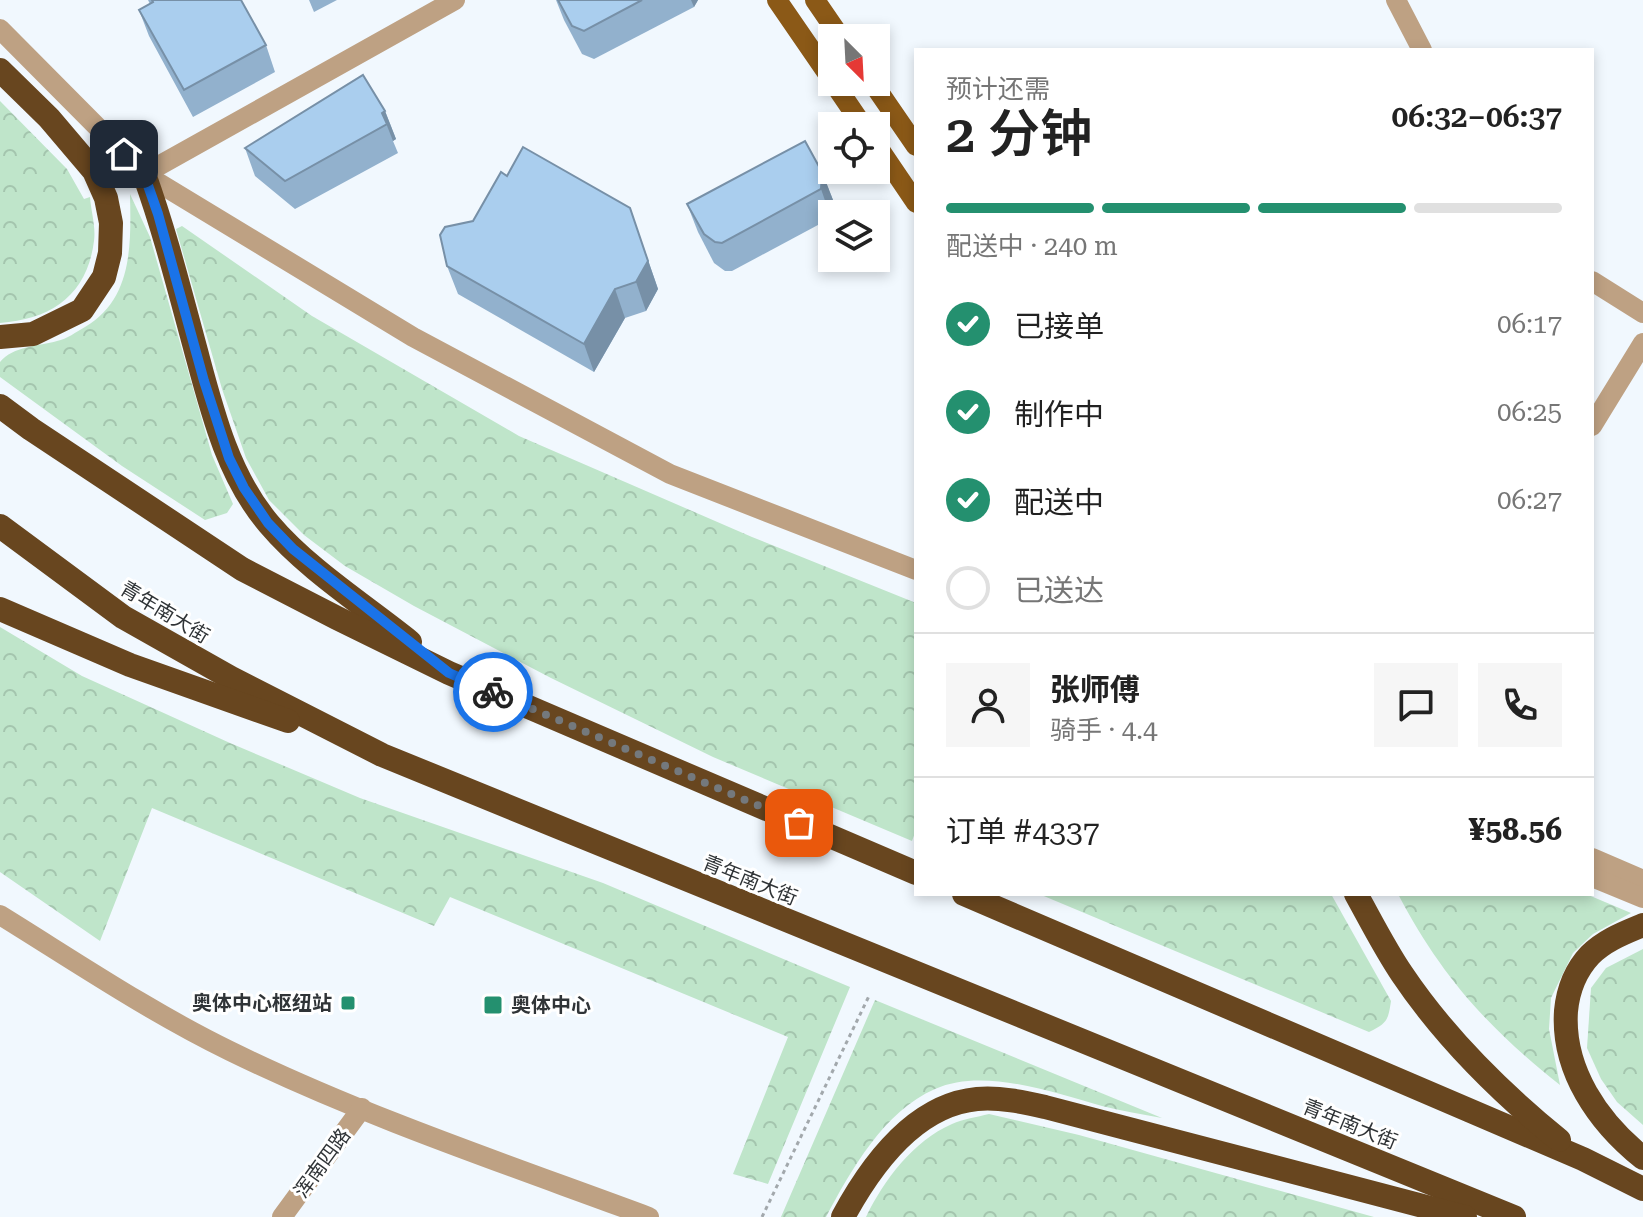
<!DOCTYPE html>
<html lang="zh">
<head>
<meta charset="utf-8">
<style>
  body { margin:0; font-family:"Roboto Serif","Noto Sans SC",serif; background:#f6f6f6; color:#222; height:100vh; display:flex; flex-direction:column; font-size:30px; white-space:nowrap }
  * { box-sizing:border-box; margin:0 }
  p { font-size:26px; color:#767676 }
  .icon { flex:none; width:44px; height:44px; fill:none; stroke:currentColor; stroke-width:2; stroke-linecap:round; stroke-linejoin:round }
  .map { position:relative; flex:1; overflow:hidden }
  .sheet { position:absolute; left:914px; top:48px; width:680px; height:848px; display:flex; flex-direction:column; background:#fff; border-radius:0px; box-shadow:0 4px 12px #0003 }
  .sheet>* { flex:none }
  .needle { width:52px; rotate:156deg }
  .buttons { position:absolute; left:818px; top:24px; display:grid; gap:16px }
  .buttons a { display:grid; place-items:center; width:72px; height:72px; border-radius:0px; background:#fff; box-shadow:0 4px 12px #0003; font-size:40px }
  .pin { position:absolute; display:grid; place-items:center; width:68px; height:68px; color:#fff; margin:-34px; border-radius:16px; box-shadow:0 4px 12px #0006 }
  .courier { position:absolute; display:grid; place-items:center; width:80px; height:80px; margin:-40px; border:6px solid #1a73e8; border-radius:50%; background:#fff; color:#222; box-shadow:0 2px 10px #0007 }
  .overview em { font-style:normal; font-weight:600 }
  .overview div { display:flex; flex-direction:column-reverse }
  .overview { display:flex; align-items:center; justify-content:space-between; height:136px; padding:0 32px }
  h1 { font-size:52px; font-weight:600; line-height:60px }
  .bar { display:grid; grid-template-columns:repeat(4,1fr); gap:12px 8px; align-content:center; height:96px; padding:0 32px }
  .bar i { height:10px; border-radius:6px; background:#e0e0e0 }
  .bar .current { background:#24906f }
  .bar p { grid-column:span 4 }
  .line { display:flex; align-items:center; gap:20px; padding:0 32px; border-top:2px solid #e0e0e0 }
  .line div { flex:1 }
  .round { display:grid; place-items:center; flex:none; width:84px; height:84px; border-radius:0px; background:#f6f6f6 }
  ol { padding:0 32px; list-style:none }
  li { display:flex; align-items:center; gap:24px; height:88px }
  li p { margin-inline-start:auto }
  li .icon { padding:8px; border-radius:50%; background:#24906f; color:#fff; stroke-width:4 }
  li:last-child { color:#767676 }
  li i { width:44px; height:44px; border:4px solid #e0e0e0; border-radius:50% }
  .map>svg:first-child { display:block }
  .forest { fill:url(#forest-crowns) }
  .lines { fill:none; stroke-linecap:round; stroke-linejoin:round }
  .path { stroke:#a2a8ac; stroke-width:3; stroke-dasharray:4 4; stroke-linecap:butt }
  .minor { stroke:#bea183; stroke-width:20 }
  .major { stroke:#8b5917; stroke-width:20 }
  .highway { stroke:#68461f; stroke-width:24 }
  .wall { fill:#92b1cd }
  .shaded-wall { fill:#7790a7 }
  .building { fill:#aaceee; stroke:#7790a7; stroke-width:2 }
  .done { stroke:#74797d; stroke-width:8; stroke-dasharray:0 14.4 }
  .route { stroke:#1a73e8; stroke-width:10 }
  .poi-dot { fill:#24906f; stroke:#fff; stroke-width:3 }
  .labels { text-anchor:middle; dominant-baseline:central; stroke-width:6; stroke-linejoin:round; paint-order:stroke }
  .street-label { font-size:20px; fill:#303437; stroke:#fff }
  .poi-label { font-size:20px; font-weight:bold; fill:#303437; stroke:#fff; text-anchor:end }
</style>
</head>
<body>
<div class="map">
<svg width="1643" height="1217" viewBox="0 0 1643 1217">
  <defs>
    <pattern id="forest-crowns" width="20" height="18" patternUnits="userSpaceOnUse" patternTransform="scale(2)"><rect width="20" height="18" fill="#bfe5ca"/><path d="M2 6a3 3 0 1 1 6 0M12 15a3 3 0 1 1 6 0" fill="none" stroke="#a4c5ae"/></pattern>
  </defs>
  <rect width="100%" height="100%" fill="#f1f8fe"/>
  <g class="forest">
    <path d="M 0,101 L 67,169 L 84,199 L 90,197 C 91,211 96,227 94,241 C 87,295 52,319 0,323 Z"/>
    <path d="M 130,194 L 150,237 L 212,455 L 233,504 L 227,513 L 205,520 L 122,466 L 0,377 L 0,362 C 13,346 39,346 57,341 C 67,339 76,332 85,327 C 133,299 131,244 130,194 Z"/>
    <path d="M 182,226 L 312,316 L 519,436 L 752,537 L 916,603 L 916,830 L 912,841 L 713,757 L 551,678 L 414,606 L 345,566 L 304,535 L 269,500 L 246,458 L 222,389 L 176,229 Z"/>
    <path d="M 0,627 L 82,676 L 230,743 L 360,798 L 603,883 L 850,987 L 768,1184 L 733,1174 L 788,1037 L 450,897 L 434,926 L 152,808 L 100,941 L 0,872 Z"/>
    <path d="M 1039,894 L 1331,894 L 1391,1001 C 1388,1021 1387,1023 1369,1032 Z"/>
    <path d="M 1398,894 L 1586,894 L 1631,913 L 1593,934 L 1573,953 L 1551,998 L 1549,1029 L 1560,1085 C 1488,1028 1441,976 1398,894 Z"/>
    <path d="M 1643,949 L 1643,1125 L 1617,1102 L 1601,1079 L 1587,1048 L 1591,988 L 1606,968 Z"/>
    <path d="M 875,1000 L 1162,1118 C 1142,1114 1122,1111 1102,1106 C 1054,1093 984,1067 935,1089 C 884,1111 851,1170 826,1217 L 781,1217 Z"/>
    <path d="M 989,1114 L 1079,1135 L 1374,1217 L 866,1217 C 884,1180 913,1141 952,1124 C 963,1119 977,1117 989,1114 Z"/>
  </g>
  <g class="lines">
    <path class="path" d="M 762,1217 L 869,996"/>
    <g class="minor">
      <path d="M 1396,0 L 1422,50"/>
      <path d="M 0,29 L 144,174 L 413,337 L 670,474 L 916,570"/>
      <path d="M 144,174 L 455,0"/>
      <path d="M 1592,281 L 1643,313"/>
      <path d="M 1592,426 L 1643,343"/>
      <path d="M 1592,858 L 1643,880"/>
      <path d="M 1592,877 L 1643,898"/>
      <path d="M 0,915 C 76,962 150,1012 230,1051 C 365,1117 509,1165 649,1217"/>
      <path d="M 282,1217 L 362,1108"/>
    </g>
    <g class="major">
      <path d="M 777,0 L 832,80"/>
      <path d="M 815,0 L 841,38"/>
      <path d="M 833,82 L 863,126"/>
      <path d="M 872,82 L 916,146"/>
      <path d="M 876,144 L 916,203"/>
    </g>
    <g class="highway">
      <path d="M 0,70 L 49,118 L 94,171 L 106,198 L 111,223 L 110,253 L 104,277 L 82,310 L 33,334 L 0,337"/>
      <path d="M 144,174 C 165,232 180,292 196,351 C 212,411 228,476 269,524 C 307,569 364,605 410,642"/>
      <path d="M 0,406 L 31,429 L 242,569 L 337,618 L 449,673 L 916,873"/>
      <path d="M 0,526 L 123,617 L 231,678 L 382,755 L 1514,1217"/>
      <path d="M 0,609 L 130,665 L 288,721"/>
      <path d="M 964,894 L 1583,1159 L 1643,1189"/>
      <path d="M 1356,894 C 1371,921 1385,949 1402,974 C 1445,1038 1500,1092 1559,1140"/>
      <path d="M 1643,925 C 1624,933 1605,940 1590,955 C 1575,971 1568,990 1566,1011 C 1562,1070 1598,1122 1643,1158"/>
      <path d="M 843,1217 C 870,1167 914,1105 977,1099 C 1000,1097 1023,1102 1045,1107 L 1465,1217"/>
    </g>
  </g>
  <g class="wall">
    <path d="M 148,0 L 241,0 L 266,45 L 275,72 L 193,117 L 149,36 L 139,10 L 150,4 Z"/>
    <path d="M 309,0 L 337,0 L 314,12 Z"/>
    <path d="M 556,0 L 698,0 L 694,7 L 594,59 L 582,54 L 564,20 Z"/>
    <path d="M 385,111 L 396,139 L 393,141 L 398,153 L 295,209 L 255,176 L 245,148 Z"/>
    <path d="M 822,172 L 833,200 L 831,218 L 732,271 L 725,271 L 714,263 L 698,232 L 687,204 Z"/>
    <path d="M 507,176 L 630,208 L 658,289 L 646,311 L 625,318 L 594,372 L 458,294 L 447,266 L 473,221 Z"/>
  </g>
  <g class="shaded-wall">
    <path d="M 691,0 L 698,0 L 694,7 Z"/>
    <path d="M 385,111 L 396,139 L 393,141 L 382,113 Z"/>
    <path d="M 822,172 L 833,200 L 831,218 L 821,189 Z"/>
    <path d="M 630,208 L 658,289 L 646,311 L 636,282 Z"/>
    <path d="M 615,289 L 625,318 L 594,372 L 584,344 Z"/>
  </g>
  <g class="building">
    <path d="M 152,0 L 241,0 L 266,45 L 184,90 L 139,10 L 153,2 Z"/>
    <path d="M 558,0 L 642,0 L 584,31 L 572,26 Z"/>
    <path d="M 363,75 L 385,111 L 382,113 L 387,124 L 285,181 L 245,148 Z"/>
    <path d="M 805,141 L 822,172 L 821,189 L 722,243 L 715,242 L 704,234 L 687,204 Z"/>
    <path d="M 523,147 L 630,208 L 648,261 L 636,282 L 615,289 L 584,344 L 447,266 L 440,235 L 445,227 L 473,221 L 501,172 L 507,176 Z"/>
  </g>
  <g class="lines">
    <path class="done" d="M 493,692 L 799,823"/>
    <path class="route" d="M 124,154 L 144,174 L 158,214 L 204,381 L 229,458 L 244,488 L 268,523 L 293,549 L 449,673 L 493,692"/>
  </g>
  <g class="poi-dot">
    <rect x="340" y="995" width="16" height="16" rx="4"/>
    <rect x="483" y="995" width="20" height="20" rx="4"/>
  </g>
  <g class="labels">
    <g class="street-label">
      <text transform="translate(165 612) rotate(31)">青年南大街</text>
      <text transform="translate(750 880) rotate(22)">青年南大街</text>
      <text transform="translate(1350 1124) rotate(22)">青年南大街</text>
      <text transform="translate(322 1163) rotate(-54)">浑南四路</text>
    </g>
    <g class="poi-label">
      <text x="332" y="1003">奥体中心枢纽站</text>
      <text x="511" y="1005" text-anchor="start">奥体中心</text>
    </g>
  </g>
</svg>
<div class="buttons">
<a><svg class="needle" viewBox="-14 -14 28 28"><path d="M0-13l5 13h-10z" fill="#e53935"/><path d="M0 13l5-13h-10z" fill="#767676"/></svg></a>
<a><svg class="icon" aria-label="locate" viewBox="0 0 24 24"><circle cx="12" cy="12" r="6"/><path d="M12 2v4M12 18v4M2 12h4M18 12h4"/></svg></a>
<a><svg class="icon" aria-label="layers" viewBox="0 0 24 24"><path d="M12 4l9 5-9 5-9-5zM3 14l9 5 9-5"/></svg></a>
</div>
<div class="pin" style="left:799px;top:823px;background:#ea580c"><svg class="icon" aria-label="bag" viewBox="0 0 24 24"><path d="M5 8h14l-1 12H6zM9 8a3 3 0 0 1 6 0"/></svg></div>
<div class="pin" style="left:124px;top:154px;background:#1f2937"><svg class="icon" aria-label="home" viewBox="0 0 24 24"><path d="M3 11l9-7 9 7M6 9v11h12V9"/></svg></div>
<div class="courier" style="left:493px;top:692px"><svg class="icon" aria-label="bike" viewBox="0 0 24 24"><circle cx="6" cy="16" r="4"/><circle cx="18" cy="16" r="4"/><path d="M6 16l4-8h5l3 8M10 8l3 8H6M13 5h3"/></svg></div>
<section class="sheet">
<div class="overview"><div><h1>2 分钟</h1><p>预计还需</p></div><em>06:32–06:37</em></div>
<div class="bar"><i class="current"></i><i class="current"></i><i class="current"></i><i></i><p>配送中 · 240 m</p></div>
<ol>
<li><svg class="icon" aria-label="check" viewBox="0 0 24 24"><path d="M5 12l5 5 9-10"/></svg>已接单<p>06:17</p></li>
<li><svg class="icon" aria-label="check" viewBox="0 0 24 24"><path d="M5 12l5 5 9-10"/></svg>制作中<p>06:25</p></li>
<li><svg class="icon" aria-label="check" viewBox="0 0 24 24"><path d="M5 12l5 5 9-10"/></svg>配送中<p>06:27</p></li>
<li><i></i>已送达</li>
</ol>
<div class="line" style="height:144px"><a class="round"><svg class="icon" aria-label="person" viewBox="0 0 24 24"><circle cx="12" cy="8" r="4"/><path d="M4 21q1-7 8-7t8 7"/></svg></a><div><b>张师傅</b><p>骑手 · 4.4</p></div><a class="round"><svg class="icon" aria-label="chat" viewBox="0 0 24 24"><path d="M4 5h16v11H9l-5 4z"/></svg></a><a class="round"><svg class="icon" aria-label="phone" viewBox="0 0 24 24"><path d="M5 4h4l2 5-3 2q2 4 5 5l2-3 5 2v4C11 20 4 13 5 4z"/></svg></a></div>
<div class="line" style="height:104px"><div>订单 #4337</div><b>¥58.56</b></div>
</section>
</div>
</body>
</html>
